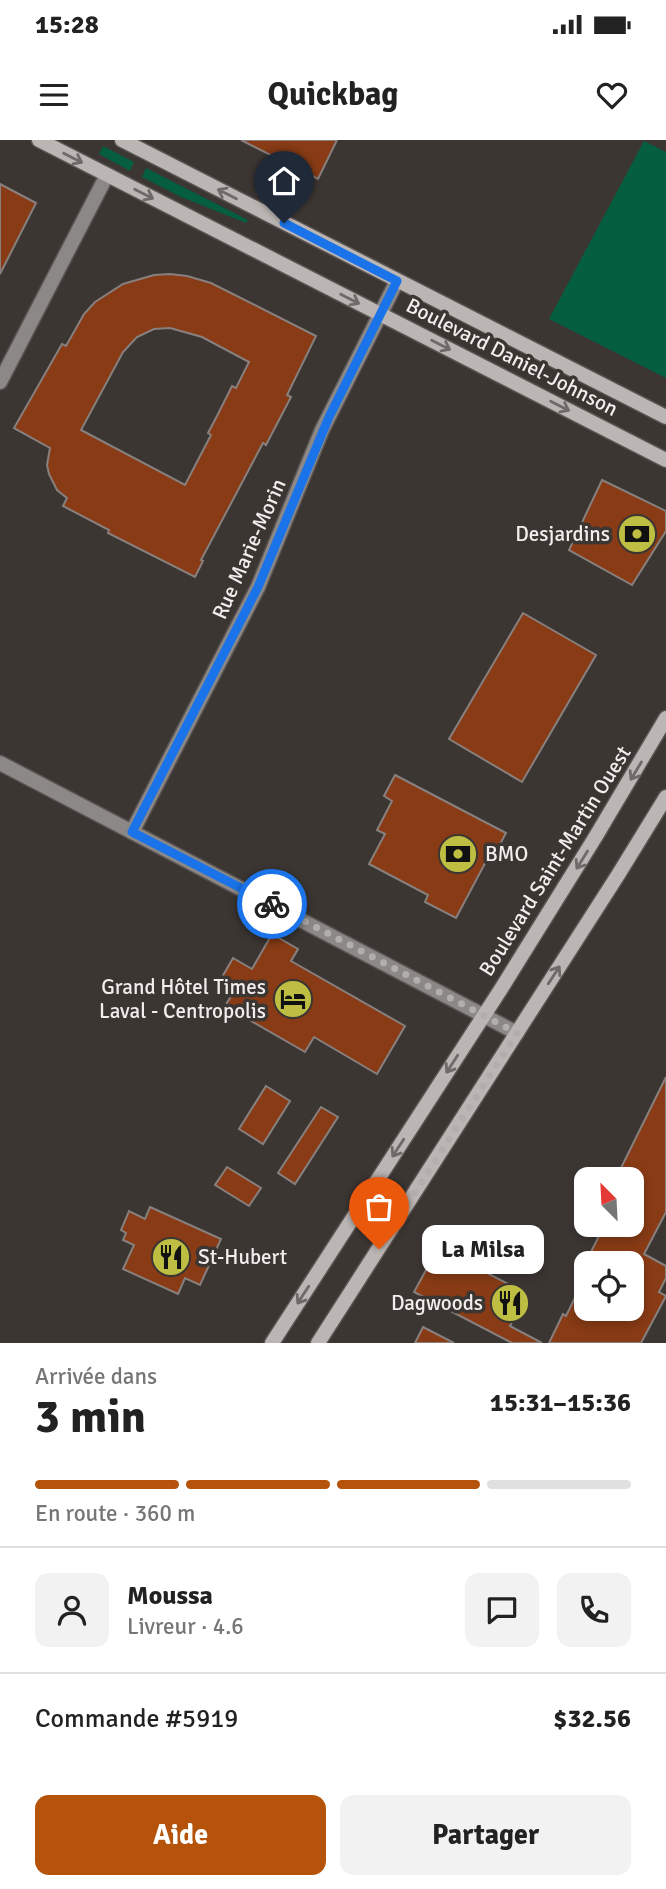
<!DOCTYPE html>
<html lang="fr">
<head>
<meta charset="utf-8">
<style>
  body { margin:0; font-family:Signika,sans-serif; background:#f2f2f2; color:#222; height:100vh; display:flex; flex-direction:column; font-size:26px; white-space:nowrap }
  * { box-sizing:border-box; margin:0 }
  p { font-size:23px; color:#767676 }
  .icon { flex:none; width:38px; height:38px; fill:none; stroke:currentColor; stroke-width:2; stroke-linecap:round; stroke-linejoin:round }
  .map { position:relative; height:1203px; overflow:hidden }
  .sheet { display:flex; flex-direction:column; background:#fff; flex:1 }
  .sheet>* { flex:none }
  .needle { width:46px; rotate:336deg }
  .controls { position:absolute; left:574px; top:1027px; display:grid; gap:14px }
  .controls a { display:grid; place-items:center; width:70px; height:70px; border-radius:14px; background:#fff; box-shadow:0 4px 10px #0003; font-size:35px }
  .pin { position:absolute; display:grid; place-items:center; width:60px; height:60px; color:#fff; margin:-72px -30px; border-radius:50% 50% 50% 0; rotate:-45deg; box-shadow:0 0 7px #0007 }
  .pin .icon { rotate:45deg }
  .courier { position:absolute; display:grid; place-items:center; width:70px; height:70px; margin:-35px; border:5px solid #1a73e8; border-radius:50%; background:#fff; color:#222; box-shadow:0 2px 9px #0007 }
  .bubble { position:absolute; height:49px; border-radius:14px; background:#fff; box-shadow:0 4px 10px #0003; font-size:23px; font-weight:700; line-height:49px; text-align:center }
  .headline em { font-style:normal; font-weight:700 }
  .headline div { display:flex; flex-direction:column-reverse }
  .headline { display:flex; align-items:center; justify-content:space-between; height:119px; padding:0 35px }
  h1 { font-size:46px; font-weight:700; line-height:52px }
  .bar { display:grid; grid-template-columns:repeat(4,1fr); gap:10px 7px; align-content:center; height:84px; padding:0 35px }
  .bar i { height:9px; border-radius:5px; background:#e0e0e0 }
  .bar .current { background:#b45309 }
  .bar p { grid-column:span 4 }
  .line { display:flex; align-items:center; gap:18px; padding:0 35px; border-top:2px solid #e0e0e0 }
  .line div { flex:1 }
  .round { display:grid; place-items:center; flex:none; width:74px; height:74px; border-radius:14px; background:#f2f2f2 }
  .primary-button { display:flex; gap:14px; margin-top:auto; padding:14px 35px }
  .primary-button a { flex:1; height:80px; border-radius:14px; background:#b45309; color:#fff; font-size:28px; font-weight:700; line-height:80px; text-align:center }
  .primary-button a+a { background:#f2f2f2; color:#222 }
  .status { display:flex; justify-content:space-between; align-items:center; height:49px; padding:0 35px; background:#fff; direction:ltr }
  .status svg { height:19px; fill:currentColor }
  header { display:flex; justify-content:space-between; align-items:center; height:91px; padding:0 35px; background:#fff; font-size:32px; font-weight:700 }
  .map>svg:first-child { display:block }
  .green { fill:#055e3f }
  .building { fill:#883b15; stroke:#87807e; stroke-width:2; fill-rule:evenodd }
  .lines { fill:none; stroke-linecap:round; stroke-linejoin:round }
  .street-casing { stroke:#595351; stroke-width:17 }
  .secondary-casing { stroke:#595351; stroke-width:17 }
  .street { stroke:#8b8887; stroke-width:14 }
  .secondary { stroke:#bbb6b4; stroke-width:14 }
  .oneway { stroke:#6f6967 }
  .done { stroke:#b2aeac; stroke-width:7; stroke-dasharray:0 12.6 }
  .route { stroke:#1a73e8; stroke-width:9 }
  .labels { text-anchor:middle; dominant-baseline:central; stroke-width:7; stroke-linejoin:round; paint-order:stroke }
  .street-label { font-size:21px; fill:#f2eeed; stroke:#3c3633 }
  .poi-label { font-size:21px; fill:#f2eeed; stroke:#3c3633; text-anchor:end }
</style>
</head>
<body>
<div class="status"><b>15:28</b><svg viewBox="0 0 49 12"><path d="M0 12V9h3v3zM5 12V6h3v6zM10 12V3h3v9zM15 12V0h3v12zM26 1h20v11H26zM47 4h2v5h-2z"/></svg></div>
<header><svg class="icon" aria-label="menu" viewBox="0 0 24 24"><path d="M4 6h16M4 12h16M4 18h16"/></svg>Quickbag<svg class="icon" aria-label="heart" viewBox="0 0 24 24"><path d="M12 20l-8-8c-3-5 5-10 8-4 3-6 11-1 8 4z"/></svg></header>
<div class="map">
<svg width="666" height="1203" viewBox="0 0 666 1203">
  <rect width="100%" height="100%" fill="#3c3633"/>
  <g class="green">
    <path d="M 644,1 L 666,12 L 666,238 L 549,179 Z"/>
    <path d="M 103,6 L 134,22 L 130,31 L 99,14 Z"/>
    <path d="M 146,28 L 248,80 L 246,83 L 181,57 L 142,37 Z"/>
    <path d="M 515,224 L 603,261 L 601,264 L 514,226 Z"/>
  </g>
  <g class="building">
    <path d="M 241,0 L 337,0 L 318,39 Z"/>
    <path d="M 0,44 L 36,63 L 0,134 Z"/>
    <path d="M 170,134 L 187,136 L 211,143 L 316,196 L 287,255 L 291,257 L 266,305 L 263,303 L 201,420 L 203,421 L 195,437 L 108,393 L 109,390 L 63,366 L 67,358 L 57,350 L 49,334 L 47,325 L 50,308 L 14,288 L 62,204 L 66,206 L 84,174 L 95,162 L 123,144 L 154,135 ZM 170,188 L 202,197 L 249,222 L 236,248 L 232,246 L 217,276 L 208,293 L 211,295 L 185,345 L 81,290 L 123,212 L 137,197 L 154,189 Z"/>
    <path d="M 602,340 L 666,371 L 666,391 L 632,445 L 569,410 Z"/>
    <path d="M 523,473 L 596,515 L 522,642 L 449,599 Z"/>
    <path d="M 395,635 L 506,693 L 495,714 L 491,712 L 456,778 L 425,762 L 428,755 L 369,724 L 385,694 L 377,690 L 392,661 L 384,656 Z"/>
    <path d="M 272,794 L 298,809 L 291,821 L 405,886 L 377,934 L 314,897 L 305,912 L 225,866 L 233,853 L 218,844 L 233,818 L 252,829 Z"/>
    <path d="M 666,937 L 666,1072 L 644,1114 L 666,1126 L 666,1138 L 659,1152 L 666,1156 L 641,1203 L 549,1203 L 563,1174 L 566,1176 L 586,1135 L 586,1169 L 632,1169 L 632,1124 L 585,1124 L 600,1094 L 584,1085 L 632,1085 L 632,1040 L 625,1040 L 618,1034 Z"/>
    <path d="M 266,946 L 290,961 L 263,1004 L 239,989 Z"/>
    <path d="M 321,967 L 338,977 L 295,1044 L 278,1033 Z"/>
    <path d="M 227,1027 L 261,1048 L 249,1066 L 215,1045 Z"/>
    <path d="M 150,1067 L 221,1099 L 200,1145 L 185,1138 L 178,1154 L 123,1129 L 134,1105 L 123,1100 L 126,1093 L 121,1090 L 129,1071 L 145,1079 Z"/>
    <path d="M 438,1108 L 526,1153 L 510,1186 L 542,1203 L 512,1203 L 414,1152 Z"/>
    <path d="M 423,1187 L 454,1203 L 415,1203 Z"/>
  </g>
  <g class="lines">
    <g class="street-casing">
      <g id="street">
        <path d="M 0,242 L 107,35"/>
        <path d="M 0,623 L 517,893"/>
        <path d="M 132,692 L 258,447 L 322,290 L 397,141"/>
      </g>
    </g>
    <g class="secondary-casing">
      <g id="secondary">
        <path d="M 39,0 L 666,320"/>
        <path d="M 122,0 L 666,277"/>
        <path d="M 272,1203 L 501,849 L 596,696 L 666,578"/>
        <path d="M 318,1203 L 618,735 L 666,657"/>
      </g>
    </g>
    <use href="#street" class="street"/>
    <use href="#secondary" class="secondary"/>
  </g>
  <defs><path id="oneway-shaft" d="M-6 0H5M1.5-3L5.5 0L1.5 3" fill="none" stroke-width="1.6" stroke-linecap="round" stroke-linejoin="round" transform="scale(1.75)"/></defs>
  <g class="oneway">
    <use href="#oneway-shaft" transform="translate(73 18) rotate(27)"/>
    <use href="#oneway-shaft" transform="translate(144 54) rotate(27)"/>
    <use href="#oneway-shaft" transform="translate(227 54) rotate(-153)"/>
    <use href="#oneway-shaft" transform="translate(350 159) rotate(27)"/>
    <use href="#oneway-shaft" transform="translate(441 205) rotate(27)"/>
    <use href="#oneway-shaft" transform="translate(560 266) rotate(27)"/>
    <use href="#oneway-shaft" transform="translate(636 631) rotate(121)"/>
    <use href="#oneway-shaft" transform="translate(582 720) rotate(122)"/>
    <use href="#oneway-shaft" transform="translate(554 835) rotate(-57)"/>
    <use href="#oneway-shaft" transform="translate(452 924) rotate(123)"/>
    <use href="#oneway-shaft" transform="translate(398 1008) rotate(123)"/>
    <use href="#oneway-shaft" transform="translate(303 1155) rotate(123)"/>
  </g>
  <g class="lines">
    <path class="done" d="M 272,764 L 517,893 L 379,1109"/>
    <path class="route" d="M 272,764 L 132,692 L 258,447 L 329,277 L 397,141 L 284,83"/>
  </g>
  <defs>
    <g id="bank-disc" transform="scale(2.0125)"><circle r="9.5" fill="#bebe42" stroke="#3c3633"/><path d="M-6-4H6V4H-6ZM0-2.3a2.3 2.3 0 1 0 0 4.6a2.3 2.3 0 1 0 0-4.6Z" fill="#111"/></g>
    <g id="hotel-disc" transform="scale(2.0125)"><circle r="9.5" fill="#bebe42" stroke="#3c3633"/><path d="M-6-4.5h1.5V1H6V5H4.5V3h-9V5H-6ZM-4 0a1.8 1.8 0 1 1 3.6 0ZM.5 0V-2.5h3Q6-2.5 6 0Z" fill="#111"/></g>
    <g id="restaurant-disc" transform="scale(2.0125)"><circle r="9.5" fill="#bebe42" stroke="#3c3633"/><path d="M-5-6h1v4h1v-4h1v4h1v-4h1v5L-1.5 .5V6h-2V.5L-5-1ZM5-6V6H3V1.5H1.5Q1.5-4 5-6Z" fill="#111"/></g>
  </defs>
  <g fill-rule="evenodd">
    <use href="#bank-disc" x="637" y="394"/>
    <use href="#bank-disc" x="458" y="714"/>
    <use href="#hotel-disc" x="293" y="859"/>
    <use href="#restaurant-disc" x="171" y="1117"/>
    <use href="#restaurant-disc" x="510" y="1163"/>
  </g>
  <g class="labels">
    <g class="street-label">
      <text transform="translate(512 217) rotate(27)">Boulevard Daniel-Johnson</text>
      <text transform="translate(249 409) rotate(-66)">Rue Marie-Morin</text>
      <text transform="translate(555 721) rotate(-58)">Boulevard Saint-Martin Ouest</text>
    </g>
    <g class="poi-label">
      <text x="610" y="394">Desjardins</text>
      <text x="485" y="714" text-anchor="start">BMO</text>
      <text x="266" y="847">Grand Hôtel Times<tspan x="266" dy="24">Laval - Centropolis</tspan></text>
      <text x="198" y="1117" text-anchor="start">St-Hubert</text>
      <text x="483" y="1163">Dagwoods</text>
    </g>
  </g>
</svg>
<div class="controls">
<a><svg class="needle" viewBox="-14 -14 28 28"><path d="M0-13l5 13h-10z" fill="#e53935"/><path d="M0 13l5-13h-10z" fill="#767676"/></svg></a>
<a><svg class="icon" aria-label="locate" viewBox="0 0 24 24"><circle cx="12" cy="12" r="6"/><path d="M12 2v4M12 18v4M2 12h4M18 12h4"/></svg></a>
</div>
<div class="pin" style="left:379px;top:1109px;background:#ea580c"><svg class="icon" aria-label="bag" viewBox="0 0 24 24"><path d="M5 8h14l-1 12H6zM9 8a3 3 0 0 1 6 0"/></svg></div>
<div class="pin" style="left:284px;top:83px;background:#1f2937"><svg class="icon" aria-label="home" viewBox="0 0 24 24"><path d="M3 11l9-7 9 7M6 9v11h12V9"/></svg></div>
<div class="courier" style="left:272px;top:764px"><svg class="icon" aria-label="bike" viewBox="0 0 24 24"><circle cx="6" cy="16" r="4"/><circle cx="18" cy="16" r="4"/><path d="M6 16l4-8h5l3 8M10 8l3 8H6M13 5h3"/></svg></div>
<div class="bubble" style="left:422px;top:1085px;width:122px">La Milsa</div>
</div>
<section class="sheet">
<div class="headline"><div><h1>3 min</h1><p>Arrivée dans</p></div><em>15:31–15:36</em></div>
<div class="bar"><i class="current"></i><i class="current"></i><i class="current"></i><i></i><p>En route · 360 m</p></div>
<div class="line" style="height:126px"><a class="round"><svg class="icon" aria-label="person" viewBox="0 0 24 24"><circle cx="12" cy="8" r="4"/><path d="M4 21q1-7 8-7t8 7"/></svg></a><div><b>Moussa</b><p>Livreur · 4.6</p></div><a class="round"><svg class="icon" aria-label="chat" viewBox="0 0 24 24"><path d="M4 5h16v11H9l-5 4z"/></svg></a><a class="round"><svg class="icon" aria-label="phone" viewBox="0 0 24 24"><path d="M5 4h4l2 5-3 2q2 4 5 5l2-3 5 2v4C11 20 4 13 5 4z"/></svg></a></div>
<div class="line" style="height:91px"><div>Commande #5919</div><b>$32.56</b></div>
<div class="primary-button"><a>Aide</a><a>Partager</a></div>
</section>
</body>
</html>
